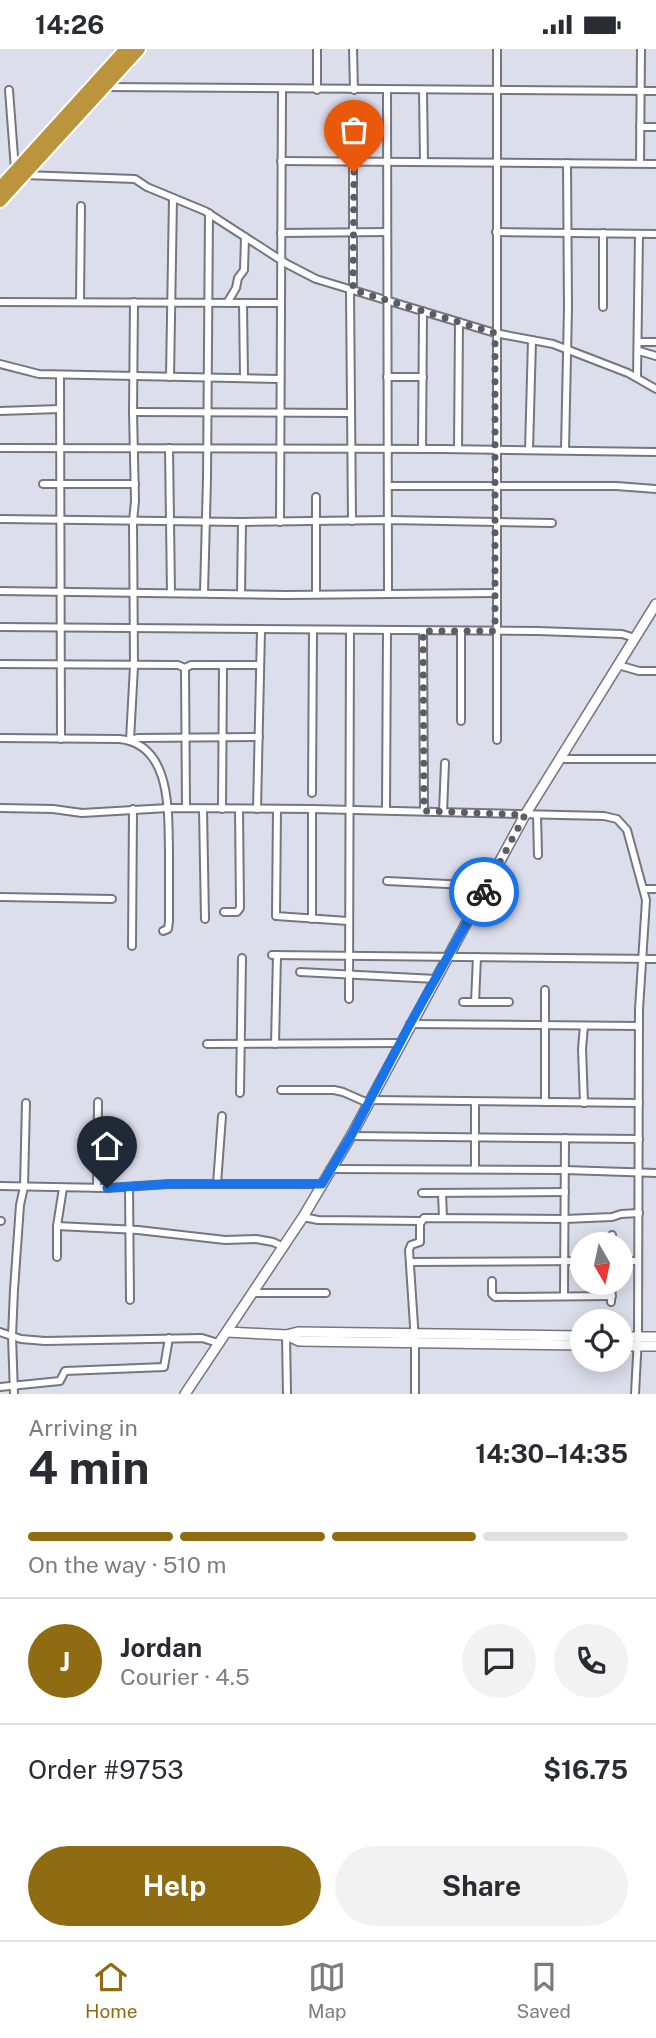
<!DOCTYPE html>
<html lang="en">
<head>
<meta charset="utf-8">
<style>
  body { margin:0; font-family:"Public Sans",sans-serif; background:#f2f2f3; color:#2b2b33; height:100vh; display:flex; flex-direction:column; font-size:26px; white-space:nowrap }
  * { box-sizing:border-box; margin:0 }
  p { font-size:23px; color:#7c7c81 }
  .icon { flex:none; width:38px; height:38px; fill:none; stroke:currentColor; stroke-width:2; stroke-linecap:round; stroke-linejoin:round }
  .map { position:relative; height:1345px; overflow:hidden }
  .sheet { display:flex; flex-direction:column; background:#fff; flex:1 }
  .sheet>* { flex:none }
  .needle { width:46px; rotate:171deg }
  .buttons { position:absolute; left:570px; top:1183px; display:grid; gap:14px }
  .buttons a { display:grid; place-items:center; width:63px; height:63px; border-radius:50%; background:#fff; box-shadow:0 4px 18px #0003; font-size:35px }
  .pin { position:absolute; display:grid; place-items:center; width:60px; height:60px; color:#fff; margin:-72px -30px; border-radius:50% 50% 50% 0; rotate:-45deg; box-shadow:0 0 7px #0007 }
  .pin .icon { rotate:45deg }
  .courier { position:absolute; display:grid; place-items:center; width:70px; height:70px; margin:-35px; border:5px solid #1a73e8; border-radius:50%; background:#fff; color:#222; box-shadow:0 2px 9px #0007 }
  .head em { font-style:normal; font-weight:700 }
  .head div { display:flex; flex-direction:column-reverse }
  .head { display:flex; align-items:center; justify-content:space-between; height:119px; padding:0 28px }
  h1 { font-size:46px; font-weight:700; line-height:52px }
  .bar { display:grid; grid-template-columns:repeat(4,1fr); gap:10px 7px; align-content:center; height:84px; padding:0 28px }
  .bar i { height:9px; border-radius:5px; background:#e1e1e2 }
  .bar .on { background:#8f6c11 }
  .bar p { grid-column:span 4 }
  .line { display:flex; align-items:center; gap:18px; padding:0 28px; border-top:2px solid #e1e1e2 }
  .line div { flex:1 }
  .round { display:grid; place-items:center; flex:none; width:74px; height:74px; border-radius:37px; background:#f2f2f3 }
  .cta { display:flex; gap:14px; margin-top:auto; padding:14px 28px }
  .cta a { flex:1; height:80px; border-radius:42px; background:#8f6c11; color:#fff; font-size:28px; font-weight:700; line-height:80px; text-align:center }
  .cta a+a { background:#f2f2f3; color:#2b2b33 }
  .status { display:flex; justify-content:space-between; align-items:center; height:49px; padding:0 35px; background:#fff; direction:ltr }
  .status svg { height:19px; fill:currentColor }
  .menu { display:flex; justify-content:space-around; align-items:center; height:98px; border-top:2px solid #e1e1e2; background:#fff; font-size:19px; color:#7c7c81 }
  .menu a { display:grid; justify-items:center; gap:4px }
  .menu .on { color:#8f6c11 }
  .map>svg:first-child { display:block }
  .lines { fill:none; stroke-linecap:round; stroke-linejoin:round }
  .street-casing { stroke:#747781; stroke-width:10 }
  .secondary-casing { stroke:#747781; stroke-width:12 }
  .highway-casing { stroke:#fff; stroke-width:16 }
  .street { stroke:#fff; stroke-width:6 }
  .secondary { stroke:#fff; stroke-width:9 }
  .highway { stroke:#bb943d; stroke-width:12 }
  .done { stroke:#5b5d64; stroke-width:7; stroke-dasharray:0 12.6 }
  .route { stroke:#1a73e8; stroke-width:9 }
</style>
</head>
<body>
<div class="status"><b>14:26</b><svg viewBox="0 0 49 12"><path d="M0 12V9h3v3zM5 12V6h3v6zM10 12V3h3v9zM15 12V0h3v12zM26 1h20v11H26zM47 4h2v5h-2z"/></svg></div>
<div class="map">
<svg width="656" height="1345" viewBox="0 0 656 1345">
  <rect width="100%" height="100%" fill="#dcdfeb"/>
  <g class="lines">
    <g class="street-casing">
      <g id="street">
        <path d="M 353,0 L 354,41"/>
        <path d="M 105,38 L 656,42"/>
        <path d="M 9,41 L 15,121"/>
        <path d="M 317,41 L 317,0"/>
        <path d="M 387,41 L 388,544"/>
        <path d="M 423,41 L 424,113"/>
        <path d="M 640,78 L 656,78"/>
        <path d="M 281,112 L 656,115"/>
        <path d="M 640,114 L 641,0"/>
        <path d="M 24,126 L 135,130 L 147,138 L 205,162 L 287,215 L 316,230 L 495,284 L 553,295 L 628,324 L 656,340"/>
        <path d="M 496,183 L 656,185"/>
        <path d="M 281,184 L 387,183"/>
        <path d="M 350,241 L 352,472"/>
        <path d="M 353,241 L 353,113"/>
        <path d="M 0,253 L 280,254"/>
        <path d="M 80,253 L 81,157"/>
        <path d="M 134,253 L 133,363 L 135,452 L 133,472 L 134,617 L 130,691 L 138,689 L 259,688"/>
        <path d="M 227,254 L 236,239 L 238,229 L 244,221 L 245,188"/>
        <path d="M 243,254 L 244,329"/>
        <path d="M 603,258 L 603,184"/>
        <path d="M 639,293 L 656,293"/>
        <path d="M 639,302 L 656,307"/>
        <path d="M 0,315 L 39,325 L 279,330"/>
        <path d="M 60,326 L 61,690"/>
        <path d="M 170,328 L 173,149"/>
        <path d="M 387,328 L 423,328"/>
        <path d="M 637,328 L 639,185"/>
        <path d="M 0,362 L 60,360"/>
        <path d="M 133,363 L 351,364"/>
        <path d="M 0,399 L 442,400 L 656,403"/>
        <path d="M 169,399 L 171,544"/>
        <path d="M 422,400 L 423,262"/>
        <path d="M 458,400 L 459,273"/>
        <path d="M 529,401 L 532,291"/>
        <path d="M 565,401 L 568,258 L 567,114"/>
        <path d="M 43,435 L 135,435"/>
        <path d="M 388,437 L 616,437 L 656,440"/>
        <path d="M 316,448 L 316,545"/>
        <path d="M 0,470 L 242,473 L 388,471 L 552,474"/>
        <path d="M 280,473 L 282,40"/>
        <path d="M 0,542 L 286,546 L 495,544"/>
        <path d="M 204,544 L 207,429 L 209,164"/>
        <path d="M 241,545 L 242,473"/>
        <path d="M 0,578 L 538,582 L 622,585 L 635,589"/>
        <path d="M 423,582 L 424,762"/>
        <path d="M 0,615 L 178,616 L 185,619 L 191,616 L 260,616"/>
        <path d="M 618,616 L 639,622 L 656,622"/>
        <path d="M 185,619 L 186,759"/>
        <path d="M 461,672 L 461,582"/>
        <path d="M 0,689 L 120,690 C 172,696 168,763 169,802 C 169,825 169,848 169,872 L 168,880 L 163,882"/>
        <path d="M 497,691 L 497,0"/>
        <path d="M 560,710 L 656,710"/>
        <path d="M 312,744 L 313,581"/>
        <path d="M 0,759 L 53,760 L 82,764 L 168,759 L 312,760 L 604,767 L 617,770 L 627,781 L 646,851 L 639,960 L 638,1288 L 635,1345"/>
        <path d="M 203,760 L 205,870"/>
        <path d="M 222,760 L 223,616"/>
        <path d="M 257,760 L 261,581"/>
        <path d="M 277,760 L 276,867 L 348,872"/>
        <path d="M 312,760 L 312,870"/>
        <path d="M 386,761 L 387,581"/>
        <path d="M 443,763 L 445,714"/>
        <path d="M 537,766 L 538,806"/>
        <path d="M 387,832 L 487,837"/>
        <path d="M 644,840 L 656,840"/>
        <path d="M 0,848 L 112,850"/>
        <path d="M 224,863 L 237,863 L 240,859 L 239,760"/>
        <path d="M 132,897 L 133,760"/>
        <path d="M 272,906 L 656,910"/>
        <path d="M 300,923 L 436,930"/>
        <path d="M 349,950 L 350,581"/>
        <path d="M 463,953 L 509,953"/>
        <path d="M 475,953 L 477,908"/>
        <path d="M 410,975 L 639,977"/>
        <path d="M 207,995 L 400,994"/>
        <path d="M 275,995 L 277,906"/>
        <path d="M 281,1041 L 334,1041 L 343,1043 L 368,1054"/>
        <path d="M 240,1044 L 242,909"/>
        <path d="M 370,1051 L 639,1054"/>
        <path d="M 545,1053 L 545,941"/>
        <path d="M 584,1054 L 582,1000 L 584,977"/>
        <path d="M 351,1087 L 639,1090"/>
        <path d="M 330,1120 L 565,1121 L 656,1124"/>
        <path d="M 475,1120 L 475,1053"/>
        <path d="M 217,1135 L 222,1067"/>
        <path d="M 0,1137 L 107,1139 L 169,1135 L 322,1135"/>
        <path d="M 129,1138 L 130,1251"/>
        <path d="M 97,1139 L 98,1053"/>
        <path d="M 422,1144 L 565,1143"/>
        <path d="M 442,1144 L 443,1169"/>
        <path d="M 303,1168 L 318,1171 L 421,1172"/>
        <path d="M 0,1172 L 1,1172"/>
        <path d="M 57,1177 L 138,1181 L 225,1191 L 256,1190 L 273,1193 L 284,1198"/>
        <path d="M 612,1195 L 612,1186"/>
        <path d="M 57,1208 L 57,1177 L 63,1139"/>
        <path d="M 621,1212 L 638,1212"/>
        <path d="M 410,1213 L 583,1212"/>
        <path d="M 492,1232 L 492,1245 L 495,1248 L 612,1247"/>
        <path d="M 253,1244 L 326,1244"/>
        <path d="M 564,1247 L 565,1089"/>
        <path d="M 611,1253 L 612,1234"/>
        <path d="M 0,1283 L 21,1290 L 45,1292 L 202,1289 L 218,1294"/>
        <path d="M 286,1286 L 287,1345"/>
        <path d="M 0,1338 L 60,1332 L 65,1322 L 164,1318 L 169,1289"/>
        <path d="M 14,1345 L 12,1287 L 14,1241 L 20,1156 L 24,1138 L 26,1054"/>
        <path d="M 415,1345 L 415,1292 L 409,1201 L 411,1196 L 420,1193 L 420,1175 L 424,1169 L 565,1170 L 612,1168 L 621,1165 L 639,1164"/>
      </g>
    </g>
    <g class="secondary-casing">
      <g id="secondary">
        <path d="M 227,1283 L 286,1286 L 298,1283 L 583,1287"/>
        <path d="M 286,1286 L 299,1292 L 583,1296"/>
        <path d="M 621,1288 L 656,1288"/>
        <path d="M 621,1297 L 656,1297"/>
        <path d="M 185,1345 L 303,1168 L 351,1087 L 525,766 L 656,555"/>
      </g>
    </g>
    <g class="highway-casing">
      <g id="highway">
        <path d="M 0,139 L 126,0"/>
        <path d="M 0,152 L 139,0"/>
      </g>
    </g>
    <use href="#street" class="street"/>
    <use href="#secondary" class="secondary"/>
    <use href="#highway" class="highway"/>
  </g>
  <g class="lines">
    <path class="done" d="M 354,123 L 353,241 L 495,284 L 495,582 L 423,582 L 424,762 L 525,766 L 484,843"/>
    <path class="route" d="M 107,1139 L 169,1135 L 322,1135 L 351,1087 L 410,975 L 484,843"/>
  </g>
</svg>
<div class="buttons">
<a><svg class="needle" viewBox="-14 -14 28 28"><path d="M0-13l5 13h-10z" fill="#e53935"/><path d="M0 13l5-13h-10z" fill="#7c7c81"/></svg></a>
<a><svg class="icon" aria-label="locate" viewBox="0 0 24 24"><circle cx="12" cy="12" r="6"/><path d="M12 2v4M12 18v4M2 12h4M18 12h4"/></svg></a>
</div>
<div class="pin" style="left:354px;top:123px;background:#ea580c"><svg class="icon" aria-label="bag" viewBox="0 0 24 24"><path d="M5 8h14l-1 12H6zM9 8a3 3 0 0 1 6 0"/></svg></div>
<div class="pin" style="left:107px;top:1139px;background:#1f2937"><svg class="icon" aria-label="home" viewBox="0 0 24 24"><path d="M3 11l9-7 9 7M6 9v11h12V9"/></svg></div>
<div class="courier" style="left:484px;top:843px"><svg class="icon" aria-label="bike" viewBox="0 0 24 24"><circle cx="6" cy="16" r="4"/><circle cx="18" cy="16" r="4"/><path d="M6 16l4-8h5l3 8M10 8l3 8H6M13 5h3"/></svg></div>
</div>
<section class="sheet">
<div class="head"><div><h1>4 min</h1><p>Arriving in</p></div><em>14:30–14:35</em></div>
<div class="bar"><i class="on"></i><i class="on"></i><i class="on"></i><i></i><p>On the way · 510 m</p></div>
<div class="line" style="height:126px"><b class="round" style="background:#8f6c11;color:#fff">J</b><div><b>Jordan</b><p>Courier · 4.5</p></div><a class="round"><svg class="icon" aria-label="chat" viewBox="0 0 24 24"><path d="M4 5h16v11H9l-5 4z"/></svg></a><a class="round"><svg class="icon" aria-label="phone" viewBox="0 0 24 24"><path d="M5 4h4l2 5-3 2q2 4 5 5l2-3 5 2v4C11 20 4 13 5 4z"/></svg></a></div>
<div class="line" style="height:91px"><div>Order #9753</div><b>$16.75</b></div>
<div class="cta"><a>Help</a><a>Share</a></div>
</section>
<nav class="menu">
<a class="on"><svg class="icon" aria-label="home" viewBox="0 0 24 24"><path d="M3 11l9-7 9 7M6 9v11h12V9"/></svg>Home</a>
<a><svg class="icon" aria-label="map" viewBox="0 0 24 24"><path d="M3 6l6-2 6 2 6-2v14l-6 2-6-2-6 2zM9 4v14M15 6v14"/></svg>Map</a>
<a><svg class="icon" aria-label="saved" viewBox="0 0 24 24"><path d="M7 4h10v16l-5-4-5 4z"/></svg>Saved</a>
</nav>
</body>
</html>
